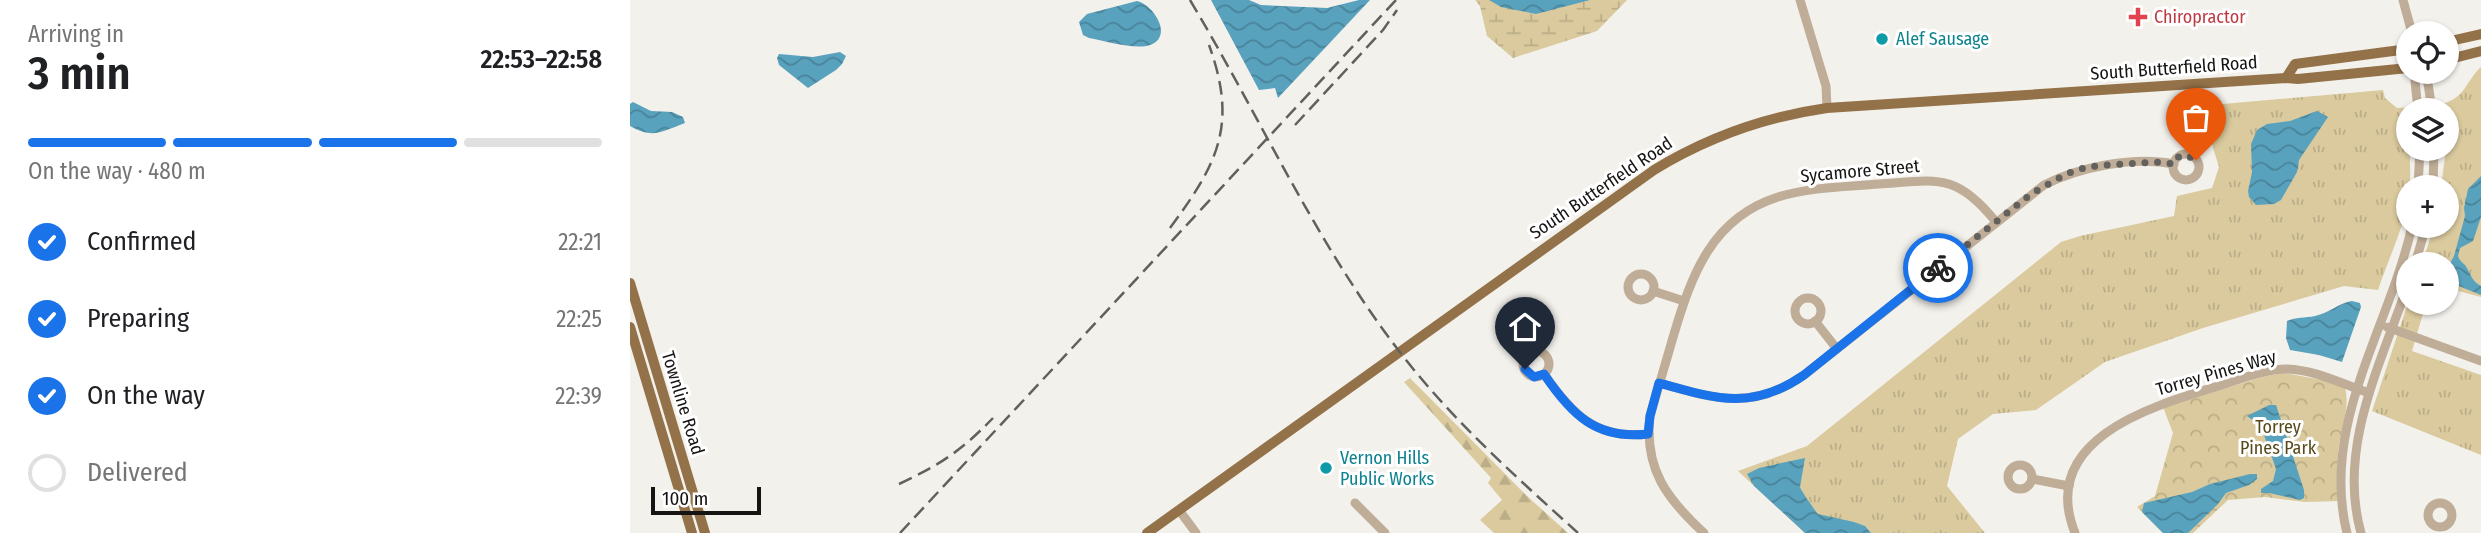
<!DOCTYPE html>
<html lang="en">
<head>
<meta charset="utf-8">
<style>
  body { margin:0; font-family:"Fira Sans Condensed",sans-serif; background:#f6f6f6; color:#202124; height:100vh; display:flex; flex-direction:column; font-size:26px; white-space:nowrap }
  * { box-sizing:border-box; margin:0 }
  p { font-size:23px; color:#757577 }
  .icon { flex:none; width:38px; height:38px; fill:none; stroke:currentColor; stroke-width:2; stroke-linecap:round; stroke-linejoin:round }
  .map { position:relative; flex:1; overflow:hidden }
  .panel { display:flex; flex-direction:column; background:#fff; width:630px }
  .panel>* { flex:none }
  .tools { position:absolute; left:1766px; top:21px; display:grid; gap:14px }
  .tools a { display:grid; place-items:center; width:63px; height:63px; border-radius:50%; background:#fff; box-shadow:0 2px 5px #0004; font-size:35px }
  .scale { position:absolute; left:21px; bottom:18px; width:110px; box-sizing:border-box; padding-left:7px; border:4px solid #151412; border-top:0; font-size:19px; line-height:24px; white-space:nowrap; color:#151412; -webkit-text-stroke:5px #fff; paint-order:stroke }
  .pin { position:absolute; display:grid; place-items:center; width:60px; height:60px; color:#fff; margin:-72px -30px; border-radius:50% 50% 50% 0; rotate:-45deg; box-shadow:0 0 7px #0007 }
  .pin .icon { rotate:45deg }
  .courier { position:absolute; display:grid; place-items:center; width:70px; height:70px; margin:-35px; border:5px solid #1a73e8; border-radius:50%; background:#fff; color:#222; box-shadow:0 2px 9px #0007 }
  .overview em { font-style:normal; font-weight:600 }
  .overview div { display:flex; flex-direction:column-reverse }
  .overview { display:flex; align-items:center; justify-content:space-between; height:119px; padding:0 28px }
  h1 { font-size:46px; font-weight:600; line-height:52px }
  .bar { display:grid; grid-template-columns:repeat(4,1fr); gap:10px 7px; align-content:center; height:84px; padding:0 28px }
  .bar i { height:9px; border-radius:5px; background:#e0e0e0 }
  .bar .selected { background:#1a73e8 }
  .bar p { grid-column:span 4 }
  ol { padding:0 28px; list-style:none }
  li { display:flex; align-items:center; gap:21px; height:77px }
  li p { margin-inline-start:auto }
  li .icon { padding:7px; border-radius:50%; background:#1a73e8; color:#fff; stroke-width:4 }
  li:last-child { color:#757577 }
  li i { width:38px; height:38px; border:4px solid #e0e0e0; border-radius:50% }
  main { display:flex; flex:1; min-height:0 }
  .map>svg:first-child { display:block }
  .grass { fill:url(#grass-tufts) }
  .forest { fill:url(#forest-firs) }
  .wetland { fill:url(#wetland-marsh) }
  .park { fill:url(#park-crowns) }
  .water { fill:url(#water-waves) }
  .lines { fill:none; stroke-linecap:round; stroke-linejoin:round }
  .minor { stroke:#c0ad97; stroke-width:9 }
  .major { stroke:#947249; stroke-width:10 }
  .rail { stroke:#61605d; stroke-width:2.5; stroke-dasharray:14 7; stroke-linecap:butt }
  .done { stroke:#63615e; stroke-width:7; stroke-dasharray:0 12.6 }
  .route { stroke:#1a73e8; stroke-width:9 }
  .health-dot { fill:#e0444e; stroke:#fff; stroke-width:2.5 }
  .culture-dot { fill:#0f9aa8; stroke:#fff; stroke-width:2.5 }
  .labels { text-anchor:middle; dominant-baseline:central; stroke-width:6; stroke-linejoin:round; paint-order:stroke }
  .health-label { font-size:18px; fill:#be3a42; stroke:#fff; text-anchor:start }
  .culture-label { font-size:18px; fill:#0d838f; stroke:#fff; text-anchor:start }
  .street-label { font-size:18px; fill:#151412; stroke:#fff }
  .park-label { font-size:18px; fill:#59491a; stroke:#fff }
</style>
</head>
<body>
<main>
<section class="panel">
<div class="overview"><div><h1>3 min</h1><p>Arriving in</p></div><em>22:53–22:58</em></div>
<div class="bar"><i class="selected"></i><i class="selected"></i><i class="selected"></i><i></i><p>On the way · 480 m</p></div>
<ol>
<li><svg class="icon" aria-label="check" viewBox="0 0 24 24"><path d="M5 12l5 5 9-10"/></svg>Confirmed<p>22:21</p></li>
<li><svg class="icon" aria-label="check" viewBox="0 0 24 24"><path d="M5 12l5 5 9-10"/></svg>Preparing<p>22:25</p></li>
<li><svg class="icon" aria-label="check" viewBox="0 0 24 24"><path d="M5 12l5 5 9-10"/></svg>On the way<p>22:39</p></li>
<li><i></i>Delivered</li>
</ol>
</section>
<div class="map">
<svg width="1851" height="533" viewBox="0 0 1851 533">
  <defs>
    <pattern id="grass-tufts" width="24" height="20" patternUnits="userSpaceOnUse" patternTransform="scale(1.75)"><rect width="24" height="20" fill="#daca9e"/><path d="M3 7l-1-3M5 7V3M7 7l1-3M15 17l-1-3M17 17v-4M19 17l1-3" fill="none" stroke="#baad87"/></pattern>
    <pattern id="forest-firs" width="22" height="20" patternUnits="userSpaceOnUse" patternTransform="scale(1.75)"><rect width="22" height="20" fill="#daca9e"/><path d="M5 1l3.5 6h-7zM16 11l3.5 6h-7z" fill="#baad87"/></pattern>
    <pattern id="wetland-marsh" width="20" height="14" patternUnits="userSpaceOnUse" patternTransform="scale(1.75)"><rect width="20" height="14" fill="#daca9e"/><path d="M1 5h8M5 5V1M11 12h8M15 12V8" fill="none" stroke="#baad87"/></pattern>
    <pattern id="park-crowns" width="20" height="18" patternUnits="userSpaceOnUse" patternTransform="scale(1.75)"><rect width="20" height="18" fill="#daca9e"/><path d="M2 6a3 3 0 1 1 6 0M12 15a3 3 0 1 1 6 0" fill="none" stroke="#baad87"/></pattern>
    <pattern id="water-waves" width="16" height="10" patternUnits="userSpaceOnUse" patternTransform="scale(1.75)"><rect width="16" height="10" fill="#59a2be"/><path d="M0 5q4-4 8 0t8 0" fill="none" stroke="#488399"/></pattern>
  </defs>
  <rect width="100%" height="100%" fill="#f3f1ec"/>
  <g class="grass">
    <path d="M 1851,67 L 1851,297 L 1817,288 L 1816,264 L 1792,264 L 1804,226 L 1816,226 L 1816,187 L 1811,187 L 1816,149 L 1816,110 L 1778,110 C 1778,145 1785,182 1774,218 C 1767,242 1756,266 1748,290 L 1714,286 L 1573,328 L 1475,362 L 1406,410 L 1363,414 L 1328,439 L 1317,486 L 1355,533 L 1175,533 L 1108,471 L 1177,446 L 1431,242 L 1450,236 L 1544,216 L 1547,196 L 1582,188 L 1589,167 L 1570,106 L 1753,90 L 1755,98 L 1767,108 C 1788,106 1815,110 1831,93 C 1838,85 1842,75 1851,67 Z"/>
    <path d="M 1778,303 L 1796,303 L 1782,351 L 1851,375 L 1851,455 L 1742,411 Z"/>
  </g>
  <path class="forest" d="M 780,378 L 897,496 L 938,533 L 864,533 L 850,520 L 872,500 L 858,483 L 861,478 L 774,382 Z"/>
  <path class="wetland" d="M 845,0 L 997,0 L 967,31 L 883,58 L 857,36 L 850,6 Z"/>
  <path class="park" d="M 1654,373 L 1698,381 L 1715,388 C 1721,409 1709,433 1708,455 C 1707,470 1708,486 1709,501 L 1675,502 L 1635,497 L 1598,500 L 1563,533 L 1533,533 L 1507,507 L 1525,496 L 1543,433 L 1533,407 L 1636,376 Z"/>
  <g class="water">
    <path d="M 581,0 L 619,0 L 631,5 L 697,8 L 729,0 L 740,0 L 648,98 L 645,88 L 629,90 Z"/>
    <path d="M 859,0 L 960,0 L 906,14 L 871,7 Z"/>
    <path d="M 507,1 C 524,5 544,37 520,45 C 506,50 475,41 459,38 L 453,35 L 449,22 L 457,14 Z"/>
    <path d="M 210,52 L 216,56 L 212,64 L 206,70 L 178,88 L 149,65 L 147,58 L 149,54 L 183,57 Z"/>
    <path d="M 3,102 L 21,111 L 42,112 L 53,117 L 55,123 C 31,132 23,139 0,126 L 0,104 Z"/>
    <path d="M 1687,111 L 1698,117 L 1669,160 L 1667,172 L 1651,200 L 1644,204 L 1626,205 L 1619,197 L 1618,191 L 1622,172 L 1621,144 L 1627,130 L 1637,124 L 1660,121 Z"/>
    <path d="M 1851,176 L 1851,217 L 1843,241 L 1830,248 L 1828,256 C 1829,260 1832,262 1835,265 C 1841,273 1840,280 1851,286 L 1851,295 L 1829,286 L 1817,285 L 1817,269 L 1824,256 L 1835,216 L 1834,208 L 1838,189 Z"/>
    <path d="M 1722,301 L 1730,303 L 1731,307 L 1712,362 L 1689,355 L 1660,350 L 1656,338 L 1657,321 C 1666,317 1675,318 1685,316 C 1699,313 1709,303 1722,301 Z"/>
    <path d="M 1639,405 L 1646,405 L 1674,490 L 1674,498 L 1670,500 L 1639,493 L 1631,493 L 1631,489 L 1643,481 L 1646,469 L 1634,435 L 1629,425 L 1617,416 Z"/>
    <path d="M 1175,458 L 1170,487 C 1170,489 1186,512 1188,514 L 1224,522 L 1235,526 L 1241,533 L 1175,533 L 1124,486 L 1117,474 L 1129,468 Z"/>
    <path d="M 1620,474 L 1627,474 L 1627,479 L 1619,485 L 1596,493 L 1588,504 L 1558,533 L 1533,533 L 1512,512 L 1514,503 L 1562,492 L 1580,484 Z"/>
  </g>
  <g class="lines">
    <g class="minor">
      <path d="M 1170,0 L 1196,86 L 1197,108"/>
      <path d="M 1773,0 L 1782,33"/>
      <path d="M 1791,72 L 1797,77 L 1802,110"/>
      <path d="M 1788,110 L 1785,81 L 1790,72"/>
      <circle cx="1556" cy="167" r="13"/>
      <path d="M 1788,187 L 1790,149"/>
      <path d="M 1803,187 L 1804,149"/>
      <path d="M 1785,264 L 1796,226"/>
      <circle cx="1011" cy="287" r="13"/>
      <path d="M 1023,291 L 1054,301"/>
      <circle cx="1178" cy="311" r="13"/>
      <path d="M 1185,321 L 1207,349"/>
      <path d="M 1757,327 L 1851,361"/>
      <circle cx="906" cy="364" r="13"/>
      <path d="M 914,374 C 942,414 966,440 1018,434"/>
      <path d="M 1029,383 C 1085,399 1123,411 1174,375 L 1414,185 C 1449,167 1504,156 1544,164"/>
      <circle cx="1390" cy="477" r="12"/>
      <path d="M 1402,479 L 1439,486"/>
      <circle cx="1810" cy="515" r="12"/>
      <path d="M 725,503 L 755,533"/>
      <path d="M 549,510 L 566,533"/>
      <path d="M 1074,533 C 1037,499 1014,469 1020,416 C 1028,388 1036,361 1044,334 C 1062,274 1082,218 1148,197 C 1181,187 1215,187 1249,184 C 1307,180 1326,172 1366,222"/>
      <path d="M 1445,533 C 1408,440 1519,407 1585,387 C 1608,380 1634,369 1657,369 C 1686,370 1712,384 1739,393"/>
      <path d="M 1717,533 C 1690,424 1759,329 1782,226"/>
      <path d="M 1731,533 C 1707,447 1751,364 1778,284"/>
    </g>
    <g class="major">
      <path d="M 1816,42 L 1851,34"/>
      <path d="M 1816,60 L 1851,51"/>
      <path d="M 1656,78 L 1665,64 L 1778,49"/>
      <path d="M 0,283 L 75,533"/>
      <path d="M 0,327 L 62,533"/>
      <path d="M 517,533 L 1024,170 C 1078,137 1134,117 1197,108 L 1656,78 L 1668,79 L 1778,68"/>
    </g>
    <g class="rail">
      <path d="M 560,0 C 630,117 686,243 769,351 C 821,419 885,476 948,533"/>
      <path d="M 665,125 L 753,30 L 767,10"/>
      <path d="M 540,228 C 588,163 608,125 579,45"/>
      <path d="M 269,484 C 311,464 330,452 363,418"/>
      <path d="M 270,533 L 766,0"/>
    </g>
  </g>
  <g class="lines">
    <path class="done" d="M 1308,268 L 1401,194 L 1436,174 L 1457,167 L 1475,165 L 1531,162 L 1544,164 L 1548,157 L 1556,155 L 1566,160"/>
    <path class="route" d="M 895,369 L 904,377 L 914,374 C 941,414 966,440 1018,434 L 1020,416 L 1029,383 C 1086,399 1122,411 1174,375 L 1308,268"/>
  </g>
  <path class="health-dot" d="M1504.5 6.5h7v7h7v7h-7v7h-7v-7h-7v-7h7z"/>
  <g class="culture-dot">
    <circle cx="1252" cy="39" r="7"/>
    <circle cx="696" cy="468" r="7"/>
  </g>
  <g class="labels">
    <g class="health-label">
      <text x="1524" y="17">Chiropractor</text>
    </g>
    <g class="culture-label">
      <text x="1266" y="39">Alef Sausage</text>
      <text x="710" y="458">Vernon Hills<tspan x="710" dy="21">Public Works</tspan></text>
    </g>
    <g class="street-label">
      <text transform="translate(1544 68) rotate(-4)">South Butterfield Road</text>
      <text transform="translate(1230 171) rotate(-5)">Sycamore Street</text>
      <text transform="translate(971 188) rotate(-34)">South Butterfield Road</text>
      <text transform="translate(1586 373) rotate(-16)">Torrey Pines Way</text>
      <text transform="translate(53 403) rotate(73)">Townline Road</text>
    </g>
    <g class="park-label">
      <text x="1648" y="427">Torrey<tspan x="1648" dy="21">Pines Park</tspan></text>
    </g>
  </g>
</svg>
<div class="tools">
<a><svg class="icon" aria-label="locate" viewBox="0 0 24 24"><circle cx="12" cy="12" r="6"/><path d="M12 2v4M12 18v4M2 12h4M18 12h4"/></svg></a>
<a><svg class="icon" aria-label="layers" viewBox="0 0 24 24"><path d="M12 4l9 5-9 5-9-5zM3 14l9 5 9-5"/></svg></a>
<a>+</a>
<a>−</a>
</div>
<div class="scale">100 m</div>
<div class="pin" style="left:1566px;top:160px;background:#ea580c"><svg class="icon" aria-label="bag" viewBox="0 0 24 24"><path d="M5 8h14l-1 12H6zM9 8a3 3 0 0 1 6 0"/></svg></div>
<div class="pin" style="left:895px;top:369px;background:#1f2937"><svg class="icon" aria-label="home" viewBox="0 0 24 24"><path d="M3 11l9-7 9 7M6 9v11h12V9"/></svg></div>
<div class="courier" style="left:1308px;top:268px"><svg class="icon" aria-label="bike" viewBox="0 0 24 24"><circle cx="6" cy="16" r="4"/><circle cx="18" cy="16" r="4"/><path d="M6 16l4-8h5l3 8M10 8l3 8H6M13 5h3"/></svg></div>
</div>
</main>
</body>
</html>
